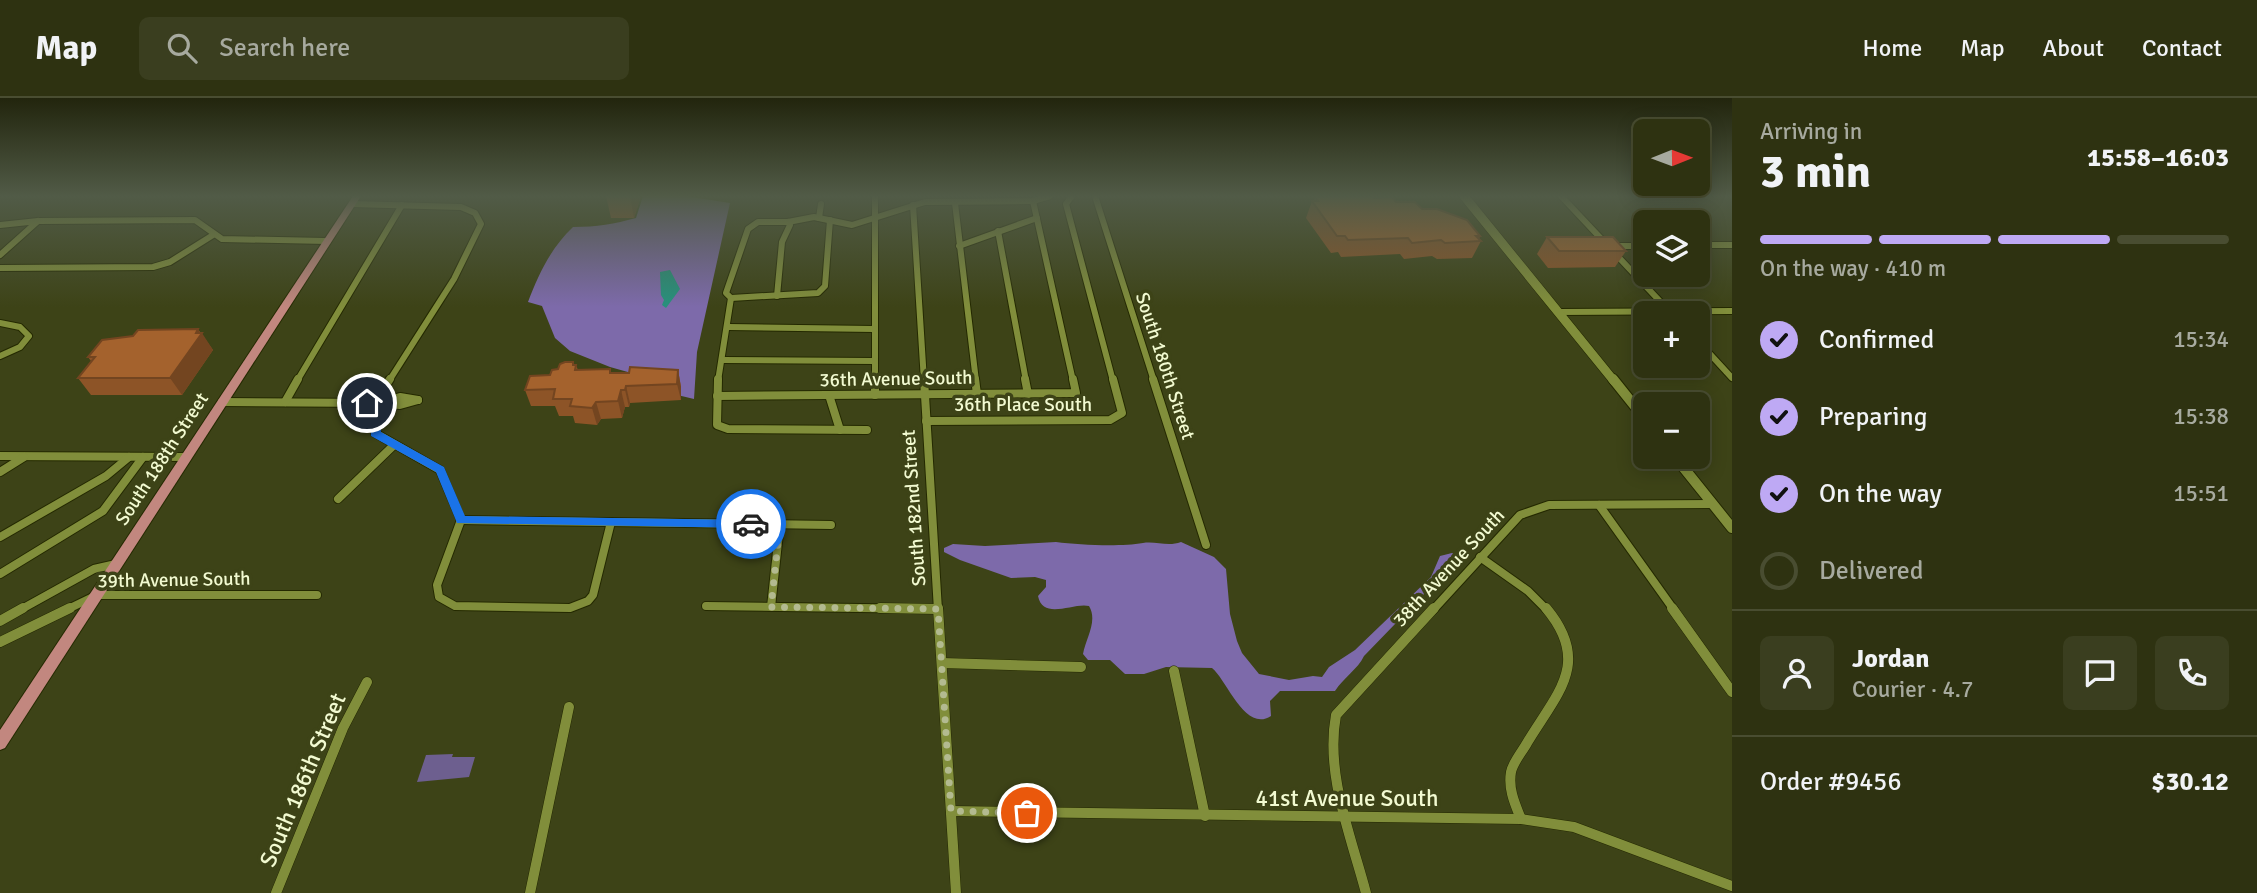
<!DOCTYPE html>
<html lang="en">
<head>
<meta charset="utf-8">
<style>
  body { margin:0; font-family:Signika,sans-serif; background:#3a3e1f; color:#f1f3f6; height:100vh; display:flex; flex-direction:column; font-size:26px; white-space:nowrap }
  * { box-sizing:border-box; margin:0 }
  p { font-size:23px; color:#a7aa9f }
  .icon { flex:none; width:38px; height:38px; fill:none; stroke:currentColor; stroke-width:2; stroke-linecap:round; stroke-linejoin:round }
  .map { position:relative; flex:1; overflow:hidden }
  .panel { display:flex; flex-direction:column; background:#2e3211; width:525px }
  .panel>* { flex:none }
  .needle { width:46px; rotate:89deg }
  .controls { position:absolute; left:1633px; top:21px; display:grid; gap:14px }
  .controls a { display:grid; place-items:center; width:77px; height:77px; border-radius:10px; background:#2e3211; box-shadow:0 4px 18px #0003,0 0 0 2px #494d31; font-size:35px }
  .pin { position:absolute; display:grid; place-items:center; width:60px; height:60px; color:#fff; margin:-30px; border:4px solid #fff; border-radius:50%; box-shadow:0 2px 7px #0007 }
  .courier { position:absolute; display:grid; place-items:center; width:70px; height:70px; margin:-35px; border:5px solid #1a73e8; border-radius:50%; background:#fff; color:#222; box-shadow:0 2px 9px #0007 }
  .headline em { font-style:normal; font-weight:700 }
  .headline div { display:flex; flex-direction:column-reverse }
  .headline { display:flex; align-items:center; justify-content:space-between; height:119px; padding:0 28px }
  h1 { font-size:46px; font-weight:700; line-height:52px }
  .bar { display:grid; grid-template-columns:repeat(4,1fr); gap:10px 7px; align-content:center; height:84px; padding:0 28px }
  .bar i { height:9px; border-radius:5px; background:#494d31 }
  .bar .active { background:#bea9f4 }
  .bar p { grid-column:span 4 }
  .line { display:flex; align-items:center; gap:18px; padding:0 28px; border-top:2px solid #494d31 }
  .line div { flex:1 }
  .round { display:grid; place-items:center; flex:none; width:74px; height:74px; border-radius:10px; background:#3a3e1f }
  ol { padding:0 28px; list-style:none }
  li { display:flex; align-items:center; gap:21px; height:77px }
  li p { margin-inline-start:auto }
  li .icon { padding:7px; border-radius:50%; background:#bea9f4; color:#111; stroke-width:4 }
  li:last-child { color:#a7aa9f }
  li i { width:38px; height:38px; border:4px solid #494d31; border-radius:50% }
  header { display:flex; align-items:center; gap:42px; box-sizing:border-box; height:98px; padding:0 35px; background:#2e3211; border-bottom:2px solid #494d31 }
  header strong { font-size:33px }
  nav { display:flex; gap:38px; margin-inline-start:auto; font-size:24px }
  .search { width:490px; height:63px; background:#3a3e1f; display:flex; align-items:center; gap:18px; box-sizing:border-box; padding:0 24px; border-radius:10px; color:#a7aa9f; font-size:26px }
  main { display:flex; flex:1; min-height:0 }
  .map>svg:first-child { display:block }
  .green { fill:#6d5f8f }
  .forest { fill:#7d6aaa }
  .water { fill:#28917d }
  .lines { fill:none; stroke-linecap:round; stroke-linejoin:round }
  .street-far2-casing { stroke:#242900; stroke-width:8 }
  .street-far1-casing { stroke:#242900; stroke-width:10 }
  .street-casing { stroke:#242900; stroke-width:11 }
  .secondary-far1-casing { stroke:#242900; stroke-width:10 }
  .secondary-casing { stroke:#242900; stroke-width:12 }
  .primary-casing { stroke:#242900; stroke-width:2 }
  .street-far2 { stroke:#818e3b; stroke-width:6 }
  .street-far1 { stroke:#818e3b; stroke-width:8 }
  .street { stroke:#818e3b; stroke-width:10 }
  .secondary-far1 { stroke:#818e3b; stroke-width:9 }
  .secondary { stroke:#818e3b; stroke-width:10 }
  .primary { fill:#c2877f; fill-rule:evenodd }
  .wall { fill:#8d5427 }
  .shaded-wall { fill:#734520 }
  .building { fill:#a4622d; stroke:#734520; stroke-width:2 }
  .route { fill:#1a73e8 }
  .done { stroke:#b3ba90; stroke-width:7; stroke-dasharray:0 12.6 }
  .labels { text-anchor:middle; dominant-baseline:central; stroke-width:7; stroke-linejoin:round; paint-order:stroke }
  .street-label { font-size:19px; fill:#f2fad1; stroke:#3d4317 }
  .near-street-label { font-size:23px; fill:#f2fad1; stroke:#3d4317 }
</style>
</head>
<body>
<header>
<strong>Map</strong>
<div class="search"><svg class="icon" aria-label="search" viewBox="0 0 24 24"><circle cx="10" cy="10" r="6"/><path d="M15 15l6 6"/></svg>Search here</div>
<nav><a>Home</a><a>Map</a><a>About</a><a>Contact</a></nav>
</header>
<main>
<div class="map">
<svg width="1732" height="795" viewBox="0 0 1732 795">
  <rect width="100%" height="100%" fill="#3d4317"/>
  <path class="green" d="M 453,656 L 452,659 L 475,659 L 469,679 L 417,684 L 426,657 Z"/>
  <g class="forest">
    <path d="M 643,98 L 685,98 L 730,105 L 697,254 L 694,301 L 669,295 L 642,278 L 610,269 L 570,253 L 555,240 L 542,208 L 528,204 C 539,175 551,150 573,129 C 597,129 614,126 636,120 Z"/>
    <path d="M 1056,444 C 1080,447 1120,449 1143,445 C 1156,443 1168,449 1181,444 L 1214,459 L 1226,471 L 1230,516 L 1237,543 L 1242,555 L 1259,576 L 1289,582 L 1313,578 L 1322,579 L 1329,569 L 1355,552 L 1431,479 L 1440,458 L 1452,455 L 1460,459 L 1364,558 C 1358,571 1343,580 1335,593 L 1280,593 L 1270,603 L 1271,618 C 1245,635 1227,582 1212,570 L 1166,569 L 1144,576 L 1125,576 L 1110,562 L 1088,562 L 1083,556 C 1086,540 1098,523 1089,508 C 1074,504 1043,523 1038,498 L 1046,489 L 1046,482 L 1035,479 L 1011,480 L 960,462 L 944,454 L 944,450 L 953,446 L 985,448 Z"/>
  </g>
  <path class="water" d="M 670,172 L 680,191 L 666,210 L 662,207 L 664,202 L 661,197 L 660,174 Z"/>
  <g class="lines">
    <g class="street-far2-casing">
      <g id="street-far2">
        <path d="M 875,98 L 875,283"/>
        <path d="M 1072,98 L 1066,106 L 1113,283"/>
        <path d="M 1095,98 L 1154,283"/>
        <path d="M 1561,98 L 1671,215"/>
        <path d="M 1033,103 L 1073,283"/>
        <path d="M 955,105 L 976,283"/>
        <path d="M 352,106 L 461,109 L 475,115 L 481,126 L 454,181 L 389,283"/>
        <path d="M 913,107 L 924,283"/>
        <path d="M 819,120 L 821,106"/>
        <path d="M 0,127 L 38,123 L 195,122 L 222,141 L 327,143"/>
        <path d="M 998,133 L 1026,283"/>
        <path d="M 1698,147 L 1732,147"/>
        <path d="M 959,148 L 1037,120"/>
        <path d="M 1612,148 L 1645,148"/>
        <path d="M 0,157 L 38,123"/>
        <path d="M 0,170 L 153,169 L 170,164 L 213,137"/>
        <path d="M 777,198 L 782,144 L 790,127 L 788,124"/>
        <path d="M 731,200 L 818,195 L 825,188 L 830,122"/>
        <path d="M 1559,214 L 1732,213"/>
        <path d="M 0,225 L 20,229 L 29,238 L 20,249 L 0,258"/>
        <path d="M 729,229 L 874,231"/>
        <path d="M 1698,243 L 1732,280"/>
        <path d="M 723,262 L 875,263"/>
        <path d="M 297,283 L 402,107"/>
        <path d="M 718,283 L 731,200 L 726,195 L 748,131 L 758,124 L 788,124 L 814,119 L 852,127 L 925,104 L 1033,103 L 1050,98"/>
      </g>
    </g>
    <g class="street-far1-casing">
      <g id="street-far1">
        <path d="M 718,281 L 717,327 L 728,331 L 867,332"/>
        <path d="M 875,281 L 875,297"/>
        <path d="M 924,281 L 938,512"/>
        <path d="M 975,281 L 977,296"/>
        <path d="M 1025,281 L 1028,296"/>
        <path d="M 1153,281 L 1206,447"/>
        <path d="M 829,297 L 840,332"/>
        <path d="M 717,298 L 1076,295 L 1073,281"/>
        <path d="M 222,304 L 381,305 L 400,307 L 418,302"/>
        <path d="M 285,304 L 298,281"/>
        <path d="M 375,305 L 390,281"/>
        <path d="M 375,305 L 375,335 L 440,372 L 461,422"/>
        <path d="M 381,305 L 400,299 L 418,302"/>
        <path d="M 926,323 L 1110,322 L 1122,315 L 1113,281"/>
        <path d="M 0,358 L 186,359"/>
        <path d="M 0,374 L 24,359"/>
        <path d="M 338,401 L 394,347"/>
        <path d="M 1599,407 L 1674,512"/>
        <path d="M 461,422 L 831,427"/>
        <path d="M 461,422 L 437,487 L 439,499 L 455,508 L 570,510 L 588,503 L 593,497 L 611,424"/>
        <path d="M 0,439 L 106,378 L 129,359"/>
        <path d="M 1480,459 L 1528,493 L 1547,512"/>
        <path d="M 0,476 L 103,413 L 143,359"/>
        <path d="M 706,508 L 938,511"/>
        <path d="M 771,509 L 780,426"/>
        <path d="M 20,512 L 94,471 L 116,466"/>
        <path d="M 66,512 L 97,497 L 317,497"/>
        <path d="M 1433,512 L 1520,417 L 1549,407 L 1713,406"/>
      </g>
    </g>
    <g class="street-casing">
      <g id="street">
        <path d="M 880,510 L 938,511"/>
        <path d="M 938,510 L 956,795"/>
        <path d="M 1672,510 L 1732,594"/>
        <path d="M 0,523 L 23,510"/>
        <path d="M 0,544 L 70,510"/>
        <path d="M 942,565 L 1081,569"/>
        <path d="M 1174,573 L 1205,718"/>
        <path d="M 951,713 L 1521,721 L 1574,729 L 1732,788"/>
        <path d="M 1521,721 C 1515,706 1508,691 1511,674 C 1513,664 1522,654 1527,645 C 1557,595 1592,565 1546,510"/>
        <path d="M 276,795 L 343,630 L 367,584"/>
        <path d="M 530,795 L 569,609"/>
        <path d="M 1366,795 C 1351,738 1325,676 1336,617 L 1434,510"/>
      </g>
    </g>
    <g class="secondary-far1-casing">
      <path id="secondary-far1" d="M 1464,98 L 1614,283"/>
    </g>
    <g class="secondary-casing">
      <g id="secondary">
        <path d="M 1613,281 L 1645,321"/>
        <path d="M 1675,359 L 1732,430"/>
      </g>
    </g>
    <g class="primary-casing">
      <path id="primary" d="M 353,98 L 361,98 L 5,650 L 0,652 L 0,632 Z"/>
    </g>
    <use href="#street-far2" class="street-far2"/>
    <use href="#street-far1" class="street-far1"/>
    <use href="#street" class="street"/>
    <use href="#secondary-far1" class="secondary-far1"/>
    <use href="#secondary" class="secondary"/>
    <use href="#primary" class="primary"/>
  </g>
  <g class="wall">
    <path d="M 606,98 L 641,98 L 634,120 L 611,120 Z"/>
    <path d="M 1315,99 L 1374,100 L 1422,111 L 1480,138 L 1479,141 L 1481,143 L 1472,160 L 1437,161 L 1432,158 L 1404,161 L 1400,156 L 1341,159 L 1338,154 L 1331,155 L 1306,120 L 1312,103 L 1314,103 Z"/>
    <path d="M 1547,139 L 1626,153 L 1615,169 L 1548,170 L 1537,156 Z"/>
    <path d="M 198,231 L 213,252 L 182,297 L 91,297 L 78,280 L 91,263 L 88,259 Z"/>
    <path d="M 573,264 L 574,267 L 576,267 L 578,272 L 611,275 L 678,272 L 681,289 L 681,302 L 630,305 L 629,309 L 625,309 L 622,320 L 601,321 L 597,327 L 575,325 L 573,318 L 559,318 L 555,308 L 531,308 L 525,292 L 558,271 Z"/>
  </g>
  <g class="shaded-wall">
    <path d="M 630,98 L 641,98 L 634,120 Z"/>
    <path d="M 198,231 L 201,236 L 202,235 L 213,252 L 182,297 L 170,280 Z"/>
    <path d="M 678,272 L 681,289 L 681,302 L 677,286 Z"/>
    <path d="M 626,288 L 630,305 L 629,309 L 625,292 Z"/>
    <path d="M 621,292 L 625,309 L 622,320 L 618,303 Z"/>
    <path d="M 596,304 L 601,321 L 597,327 L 592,310 Z"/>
  </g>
  <g class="building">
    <path d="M 1340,98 L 1372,98 L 1374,100 L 1392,99 L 1396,104 L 1415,104 L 1422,111 L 1437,111 L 1467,122 L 1480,138 L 1476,138 L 1481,143 L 1445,145 L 1441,142 L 1412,145 L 1408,140 L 1348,142 L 1345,138 L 1337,138 L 1312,103 L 1318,103 L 1315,99 Z"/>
    <path d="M 1547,139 L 1613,139 L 1626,153 L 1559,153 Z"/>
    <path d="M 198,231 L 196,235 L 202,235 L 170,280 L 78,280 L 95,259 L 88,259 L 102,242 L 133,238 L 138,232 Z"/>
    <path d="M 565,264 L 573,264 L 573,267 L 576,267 L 575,272 L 610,271 L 610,275 L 629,275 L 630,269 L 678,272 L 677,286 L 626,288 L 625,292 L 621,292 L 618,303 L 596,304 L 592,310 L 570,308 L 572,301 L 553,301 L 555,291 L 525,292 L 530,278 L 550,277 L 552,272 L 558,271 L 560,266 Z"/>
  </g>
  <linearGradient id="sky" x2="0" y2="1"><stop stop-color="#22250d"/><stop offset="0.47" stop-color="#515b47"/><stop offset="1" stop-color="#515b47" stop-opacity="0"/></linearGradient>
  <rect width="1732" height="209" fill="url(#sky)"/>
  <path class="route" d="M 367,301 L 380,305 L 381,334 L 444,369 L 465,418 L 751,422 L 757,426 L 751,430 L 457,425 L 436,374 L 371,338 L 370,308 L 362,305 Z"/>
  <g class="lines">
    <path class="done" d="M 751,426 L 780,426 L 771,509 L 938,511 L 951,713 L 1027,715"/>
  </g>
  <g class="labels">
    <g class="street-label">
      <text transform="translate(1165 268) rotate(72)">South 180th Street</text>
      <text transform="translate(896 281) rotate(-1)">36th Avenue South</text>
      <text x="1023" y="307">36th Place South</text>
      <text transform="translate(162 361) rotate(-57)">South 188th Street</text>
      <text transform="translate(914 410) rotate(-94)">South 182nd Street</text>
      <text transform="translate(1449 470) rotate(-47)">38th Avenue South</text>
      <text transform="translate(174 482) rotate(-1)">39th Avenue South</text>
    </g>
    <g class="near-street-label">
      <text transform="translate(303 682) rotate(-67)">South 186th Street</text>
      <text x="1347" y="700">41st Avenue South</text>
    </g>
  </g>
</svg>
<div class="controls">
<a><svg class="needle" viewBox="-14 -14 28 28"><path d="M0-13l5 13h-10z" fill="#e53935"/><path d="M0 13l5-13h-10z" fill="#a7aa9f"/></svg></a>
<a><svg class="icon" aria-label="layers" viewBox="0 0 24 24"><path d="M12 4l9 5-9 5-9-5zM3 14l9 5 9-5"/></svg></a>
<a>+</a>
<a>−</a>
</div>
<div class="pin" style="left:1027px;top:715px;background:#ea580c"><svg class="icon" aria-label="bag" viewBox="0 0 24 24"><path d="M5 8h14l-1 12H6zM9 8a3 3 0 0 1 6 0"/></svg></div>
<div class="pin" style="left:367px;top:305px;background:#1f2937"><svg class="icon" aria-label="home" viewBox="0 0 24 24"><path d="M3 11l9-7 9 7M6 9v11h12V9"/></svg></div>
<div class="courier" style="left:751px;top:426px"><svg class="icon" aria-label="car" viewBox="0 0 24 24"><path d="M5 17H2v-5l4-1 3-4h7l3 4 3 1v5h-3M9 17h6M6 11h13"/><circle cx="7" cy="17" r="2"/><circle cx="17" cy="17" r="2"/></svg></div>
</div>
<section class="panel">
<div class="headline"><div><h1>3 min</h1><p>Arriving in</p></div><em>15:58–16:03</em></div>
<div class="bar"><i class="active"></i><i class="active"></i><i class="active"></i><i></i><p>On the way · 410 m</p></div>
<ol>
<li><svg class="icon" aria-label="check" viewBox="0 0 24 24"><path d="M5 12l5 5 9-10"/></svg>Confirmed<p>15:34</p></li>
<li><svg class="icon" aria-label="check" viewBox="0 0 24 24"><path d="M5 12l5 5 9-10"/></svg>Preparing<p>15:38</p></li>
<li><svg class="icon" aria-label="check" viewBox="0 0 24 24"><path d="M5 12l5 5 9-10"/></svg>On the way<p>15:51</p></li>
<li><i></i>Delivered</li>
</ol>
<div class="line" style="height:126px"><a class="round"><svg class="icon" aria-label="person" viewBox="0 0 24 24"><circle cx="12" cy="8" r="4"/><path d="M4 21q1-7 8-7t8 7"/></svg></a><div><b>Jordan</b><p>Courier · 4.7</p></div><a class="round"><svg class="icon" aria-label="chat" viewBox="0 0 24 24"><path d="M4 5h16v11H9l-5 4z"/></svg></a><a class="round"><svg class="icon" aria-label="phone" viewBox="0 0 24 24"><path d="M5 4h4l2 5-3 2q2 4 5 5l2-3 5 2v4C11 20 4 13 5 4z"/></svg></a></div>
<div class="line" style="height:91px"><div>Order #9456</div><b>$30.12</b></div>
</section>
</main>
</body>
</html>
